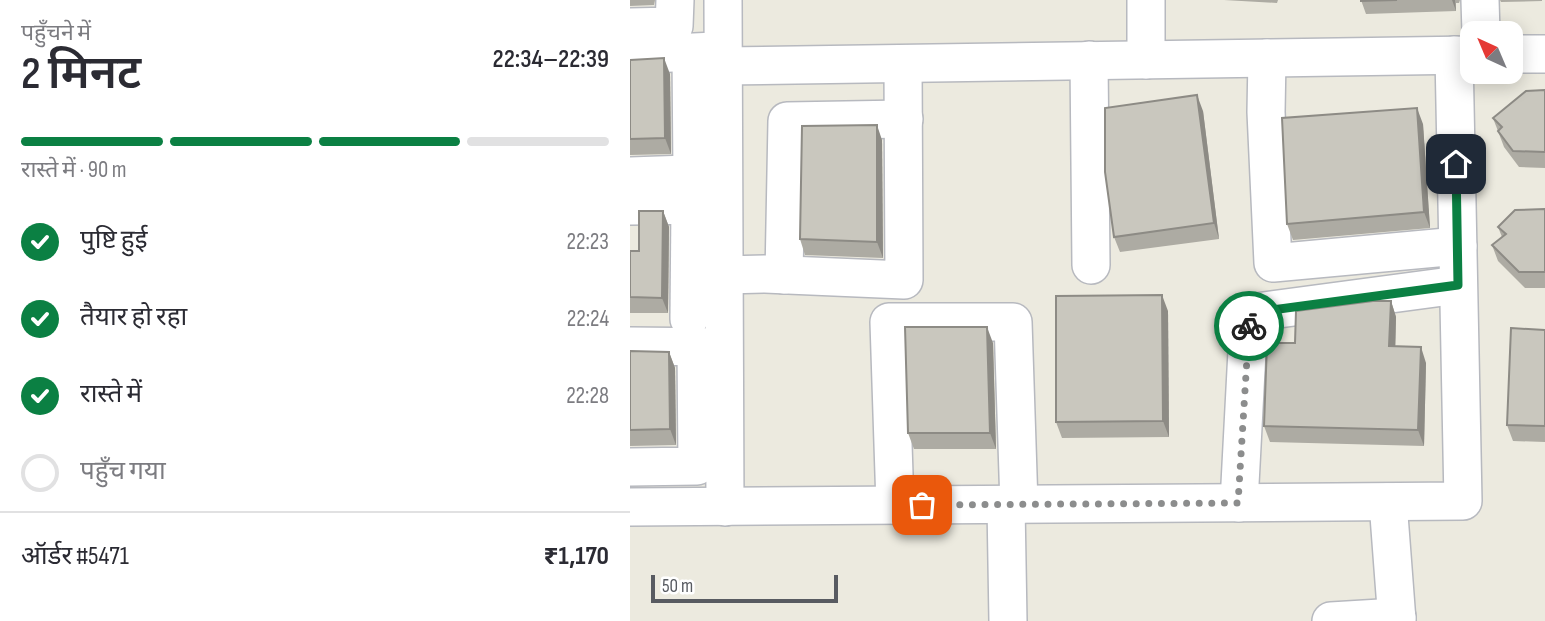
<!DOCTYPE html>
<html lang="hi">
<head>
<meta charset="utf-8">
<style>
  body { margin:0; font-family:"Sofia Sans Condensed","Noto Sans Devanagari",sans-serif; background:#f2f2f3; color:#2b2b33; height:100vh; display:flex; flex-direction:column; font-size:26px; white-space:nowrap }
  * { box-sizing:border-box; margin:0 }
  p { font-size:23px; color:#7c7c81 }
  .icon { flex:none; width:38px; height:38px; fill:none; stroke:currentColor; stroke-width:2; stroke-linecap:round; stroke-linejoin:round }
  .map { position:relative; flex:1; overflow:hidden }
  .details { display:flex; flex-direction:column; background:#fff; width:630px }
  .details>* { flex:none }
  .needle { width:46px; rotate:316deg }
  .buttons { position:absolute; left:830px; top:21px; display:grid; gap:14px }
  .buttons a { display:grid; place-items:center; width:63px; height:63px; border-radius:14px; background:#fff; box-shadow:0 4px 18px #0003; font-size:35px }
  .scale { position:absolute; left:21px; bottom:18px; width:187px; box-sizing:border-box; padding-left:7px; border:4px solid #585b61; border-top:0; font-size:19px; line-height:24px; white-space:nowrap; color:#585b61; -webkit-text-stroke:5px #fff; paint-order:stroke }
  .pin { position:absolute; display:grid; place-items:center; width:60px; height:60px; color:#fff; margin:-30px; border-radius:14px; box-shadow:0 4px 10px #0006 }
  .courier { position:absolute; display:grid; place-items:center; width:70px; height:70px; margin:-35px; border:5px solid #0b8043; border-radius:50%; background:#fff; color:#222; box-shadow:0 2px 9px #0007 }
  .headline em { font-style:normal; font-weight:600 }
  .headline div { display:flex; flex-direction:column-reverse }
  .headline { display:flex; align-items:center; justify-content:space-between; height:119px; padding:0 21px }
  h1 { font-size:46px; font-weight:600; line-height:52px }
  .bar { display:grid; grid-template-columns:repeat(4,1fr); gap:10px 7px; align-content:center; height:84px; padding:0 21px }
  .bar i { height:9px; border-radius:5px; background:#e1e1e2 }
  .bar .current { background:#0b8043 }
  .bar p { grid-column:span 4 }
  .line { display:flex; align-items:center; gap:18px; padding:0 21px; border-top:2px solid #e1e1e2 }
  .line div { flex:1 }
  ol { padding:0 21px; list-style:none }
  li { display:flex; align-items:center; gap:21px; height:77px }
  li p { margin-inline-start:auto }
  li .icon { padding:7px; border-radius:50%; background:#0b8043; color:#fff; stroke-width:4 }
  li:last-child { color:#7c7c81 }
  li i { width:38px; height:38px; border:4px solid #e1e1e2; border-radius:50% }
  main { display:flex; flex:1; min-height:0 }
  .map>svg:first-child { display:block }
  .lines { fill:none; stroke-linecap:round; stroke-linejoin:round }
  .minor-casing { stroke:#b7b9bf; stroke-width:40 }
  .minor { stroke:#fff; stroke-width:37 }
  .wall { fill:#adaba3 }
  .shaded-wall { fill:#8d8b85 }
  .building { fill:#c9c7be; stroke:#8d8b85; stroke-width:2 }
  .done { stroke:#8c8d8d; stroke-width:7; stroke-dasharray:0 12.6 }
  .route { stroke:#0b8043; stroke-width:9 }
</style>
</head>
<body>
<main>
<section class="details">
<div class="headline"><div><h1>2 मिनट</h1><p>पहुँचने में</p></div><em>22:34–22:39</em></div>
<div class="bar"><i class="current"></i><i class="current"></i><i class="current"></i><i></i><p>रास्ते में · 90 m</p></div>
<ol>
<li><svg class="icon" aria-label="check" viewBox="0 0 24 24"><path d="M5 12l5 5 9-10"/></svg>पुष्टि हुई<p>22:23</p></li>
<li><svg class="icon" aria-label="check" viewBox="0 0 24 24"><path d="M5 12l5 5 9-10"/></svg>तैयार हो रहा<p>22:24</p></li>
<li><svg class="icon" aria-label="check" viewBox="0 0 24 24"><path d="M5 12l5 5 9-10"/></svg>रास्ते में<p>22:28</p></li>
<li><i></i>पहुँच गया</li>
</ol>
<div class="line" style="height:91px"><div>ऑर्डर #5471</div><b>₹1,170</b></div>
</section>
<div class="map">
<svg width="915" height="621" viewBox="0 0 915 621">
  <rect width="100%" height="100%" fill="#eceadf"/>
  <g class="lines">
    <g class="minor-casing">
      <g id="minor">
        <path d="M 93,0 L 95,507"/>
        <path d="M 516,0 L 516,60"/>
        <path d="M 850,0 L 851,33"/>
        <path d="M 0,27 L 44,26 L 45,0"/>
        <path d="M 61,53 L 62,175"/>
        <path d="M 880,54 L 915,54"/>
        <path d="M 0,55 L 85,51"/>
        <path d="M 637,58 L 636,112 L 643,263 L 828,246"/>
        <path d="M 459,60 L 461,265"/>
        <path d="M 93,66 L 842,55"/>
        <path d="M 0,176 L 86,173"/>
        <path d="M 0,206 L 82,205"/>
        <path d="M 94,275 L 135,274 L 274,280 L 273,64"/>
        <path d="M 154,275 L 157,121 L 274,119"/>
        <path d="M 59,319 L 60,205"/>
        <path d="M 0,346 L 90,347"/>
        <path d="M 0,467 L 67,466 L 66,347"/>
        <path d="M 758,502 L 767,621"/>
        <path d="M 609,503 L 619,313 L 828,285"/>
        <path d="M 265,505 L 259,322 L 383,322 L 389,505"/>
        <path d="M 376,505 L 378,621"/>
        <path d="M 0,507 L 833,501 L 824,55"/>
        <path d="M 701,621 L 767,617"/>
      </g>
    </g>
    <use href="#minor" class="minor"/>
  </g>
  <g class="wall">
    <path d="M 0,0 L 25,0 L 24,5 L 0,6 Z"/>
    <path d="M 594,0 L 648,0 L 647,3 Z"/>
    <path d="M 731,0 L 830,0 L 829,3 L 826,3 L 826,11 L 736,14 Z"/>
    <path d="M 870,0 L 912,0 L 912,1 L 871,2 Z"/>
    <path d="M 0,60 L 40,74 L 41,154 L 0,155 Z"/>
    <path d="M 915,90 L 915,168 L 889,167 L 874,147 L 863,118 Z"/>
    <path d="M 573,111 L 589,239 L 490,252 L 484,237 Z"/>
    <path d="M 793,124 L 800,228 L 663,240 L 657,224 Z"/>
    <path d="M 252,140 L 253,258 L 175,255 L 170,239 Z"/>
    <path d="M 915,209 L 915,288 L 895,288 L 868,261 L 862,245 L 872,237 L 868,227 Z"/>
    <path d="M 33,211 L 39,227 L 38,313 L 0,313 L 0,251 L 9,251 Z"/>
    <path d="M 761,301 L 766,317 L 765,347 L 796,363 L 794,446 L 640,442 L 634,426 L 665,343 Z"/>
    <path d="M 538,311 L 539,437 L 432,438 L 426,422 Z"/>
    <path d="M 915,330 L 915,442 L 883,441 L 877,425 Z"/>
    <path d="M 363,343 L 366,449 L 284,449 L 278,433 Z"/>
    <path d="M 0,351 L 39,352 L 45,368 L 46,445 L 0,446 Z"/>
  </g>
  <g class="shaded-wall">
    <path d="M 822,0 L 825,0 L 826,11 Z"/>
    <path d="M 34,58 L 40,74 L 41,154 L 35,138 Z"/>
    <path d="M 567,95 L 573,111 L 589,239 L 584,223 Z"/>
    <path d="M 787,108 L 793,124 L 800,228 L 794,212 Z"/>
    <path d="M 247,125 L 252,140 L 253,258 L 247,242 Z"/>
    <path d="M 33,211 L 39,227 L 38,313 L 32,298 Z"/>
    <path d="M 532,295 L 538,311 L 539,437 L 533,421 Z"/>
    <path d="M 761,301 L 766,317 L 765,362 L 759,346 Z"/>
    <path d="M 357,327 L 363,343 L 366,449 L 360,433 Z"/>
    <path d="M 791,347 L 796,363 L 794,446 L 788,430 Z"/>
    <path d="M 39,352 L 45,368 L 46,445 L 40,429 Z"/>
  </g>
  <g class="building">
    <path d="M 731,0 L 767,0 L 731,1 Z"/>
    <path d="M 34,58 L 35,138 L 0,139 L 0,60 Z"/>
    <path d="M 915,90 L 915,152 L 883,151 L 868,131 L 872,127 L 863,118 L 896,91 Z"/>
    <path d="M 567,95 L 584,223 L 484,237 L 475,172 L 475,108 Z"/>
    <path d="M 787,108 L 794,212 L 657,224 L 652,118 Z"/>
    <path d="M 247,125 L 247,242 L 170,239 L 172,126 Z"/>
    <path d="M 915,209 L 915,272 L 889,272 L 862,245 L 876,234 L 868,227 L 885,210 Z"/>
    <path d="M 9,211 L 33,211 L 32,298 L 0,297 L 0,251 L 9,251 Z"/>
    <path d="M 532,295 L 533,421 L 426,422 L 426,296 Z"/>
    <path d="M 743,301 L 761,301 L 759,346 L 791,347 L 788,430 L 634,426 L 637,343 L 665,343 L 666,311 Z"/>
    <path d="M 275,327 L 357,327 L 360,433 L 278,433 Z"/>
    <path d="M 881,328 L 915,330 L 915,426 L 877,425 Z"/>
    <path d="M 0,351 L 39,352 L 40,429 L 0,430 Z"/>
  </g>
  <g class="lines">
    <path class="done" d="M 292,505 L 608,503 L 619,326"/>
    <path class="route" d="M 619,326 L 620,313 L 828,285 L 826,164"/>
  </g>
</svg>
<div class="buttons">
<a><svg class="needle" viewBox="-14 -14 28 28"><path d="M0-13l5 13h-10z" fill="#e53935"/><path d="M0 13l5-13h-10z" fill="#7c7c81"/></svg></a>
</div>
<div class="scale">50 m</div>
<div class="pin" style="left:292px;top:505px;background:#ea580c"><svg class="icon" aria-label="bag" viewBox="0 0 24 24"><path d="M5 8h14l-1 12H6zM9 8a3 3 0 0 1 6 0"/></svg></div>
<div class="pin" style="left:826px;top:164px;background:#1f2937"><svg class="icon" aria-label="home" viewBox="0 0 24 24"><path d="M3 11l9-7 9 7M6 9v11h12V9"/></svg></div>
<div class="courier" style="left:619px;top:326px"><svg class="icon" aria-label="bike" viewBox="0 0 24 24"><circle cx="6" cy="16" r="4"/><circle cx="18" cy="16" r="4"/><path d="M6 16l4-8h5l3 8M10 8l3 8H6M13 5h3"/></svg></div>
</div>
</main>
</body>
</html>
